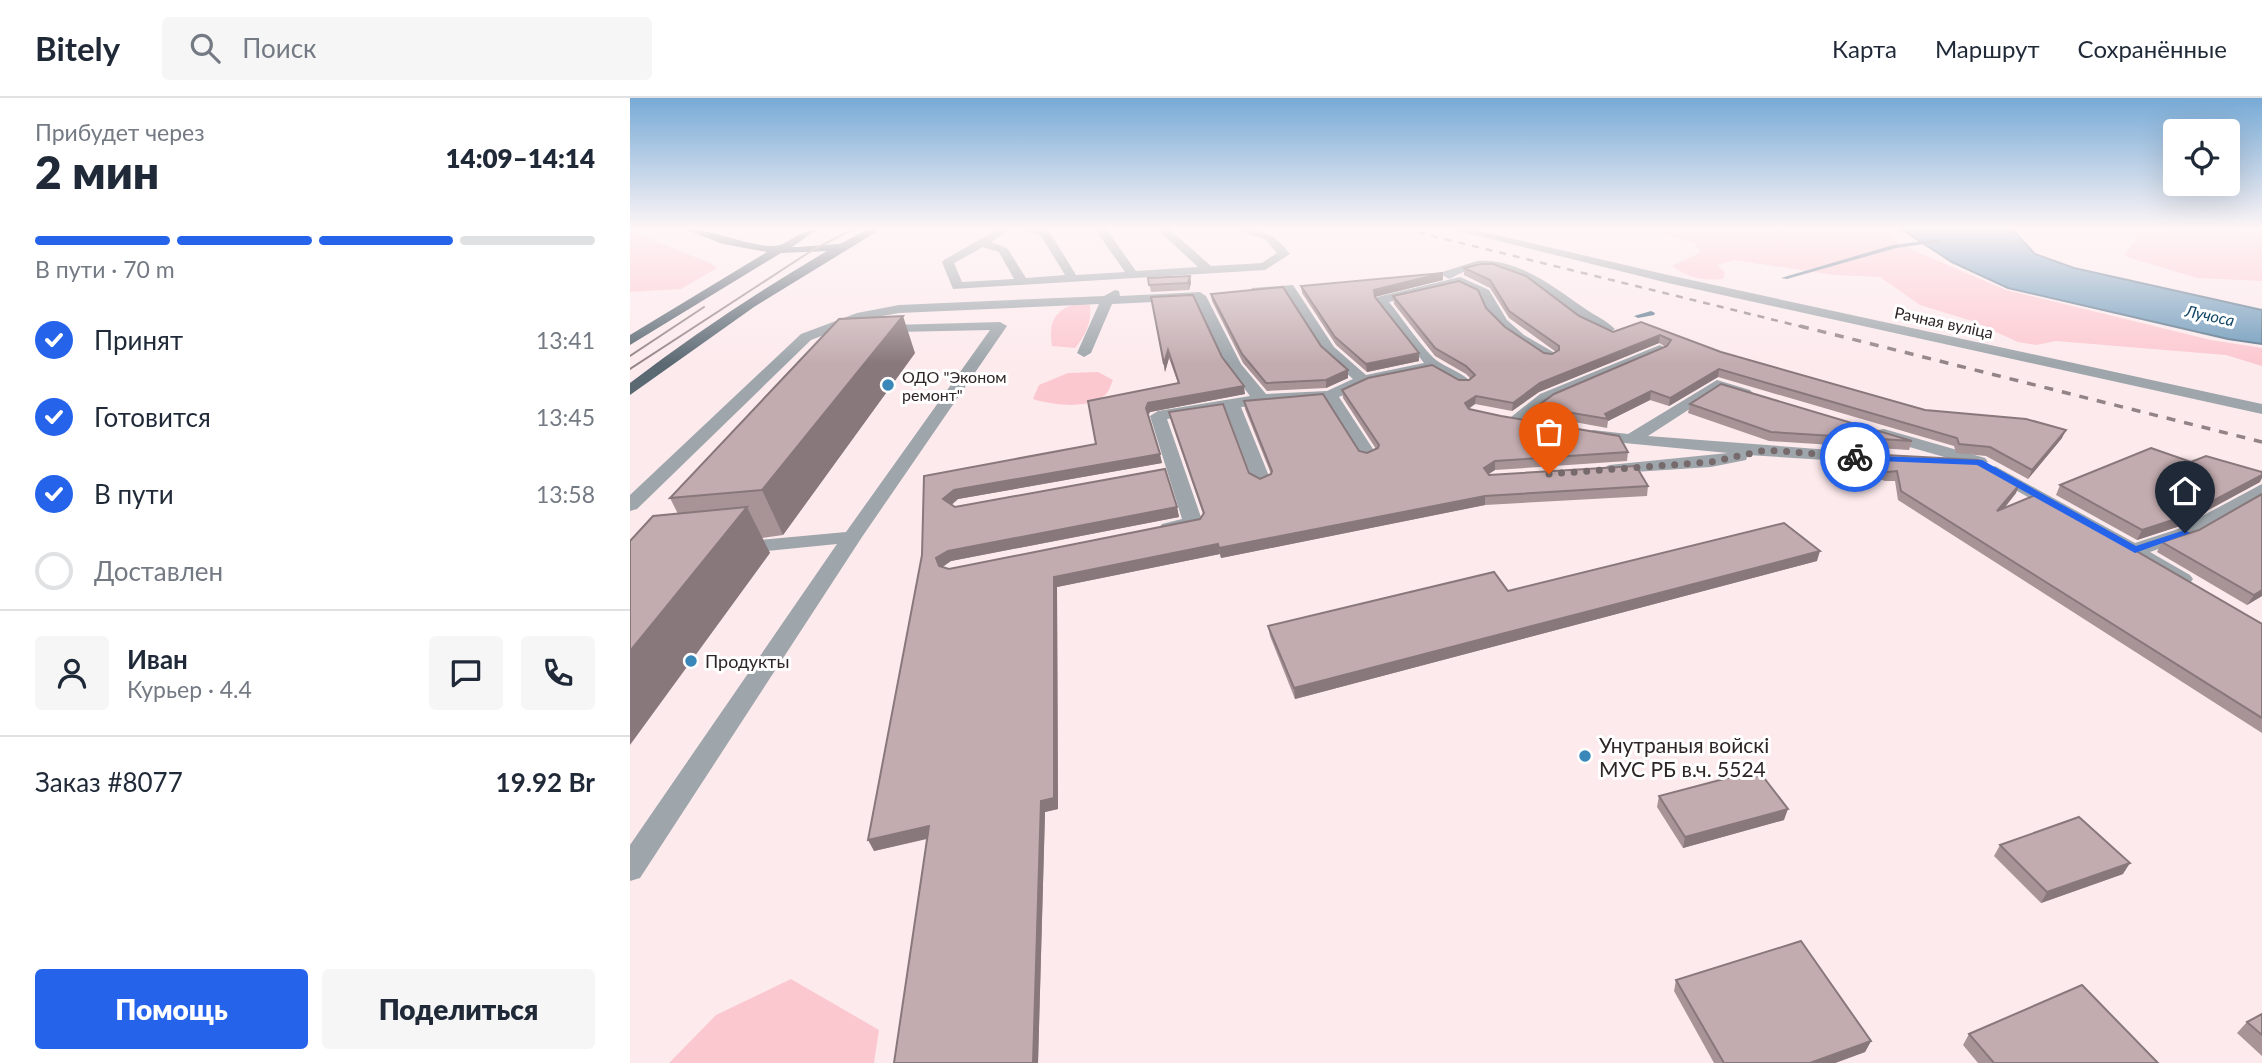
<!DOCTYPE html>
<html lang="ru">
<head>
<meta charset="utf-8">
<style>
  body { margin:0; font-family:Lato,sans-serif; background:#f6f6f7; color:#1f2937; height:100vh; display:flex; flex-direction:column; font-size:26px; white-space:nowrap }
  * { box-sizing:border-box; margin:0 }
  p { font-size:23px; color:#747a83 }
  .icon { flex:none; width:38px; height:38px; fill:none; stroke:currentColor; stroke-width:2; stroke-linecap:round; stroke-linejoin:round }
  .map { position:relative; flex:1; overflow:hidden }
  .side { display:flex; flex-direction:column; background:#fff; width:630px }
  .side>* { flex:none }
  .tools { position:absolute; left:1533px; top:21px; display:grid; gap:14px }
  .tools a { display:grid; place-items:center; width:77px; height:77px; border-radius:7px; background:#fff; box-shadow:0 7px 28px #0002; font-size:35px }
  .pin { position:absolute; display:grid; place-items:center; width:60px; height:60px; color:#fff; margin:-72px -30px; border-radius:50% 50% 50% 0; rotate:-45deg; box-shadow:0 0 7px #0007 }
  .pin .icon { rotate:45deg }
  .courier { position:absolute; display:grid; place-items:center; width:70px; height:70px; margin:-35px; border:5px solid #2563eb; border-radius:50%; background:#fff; color:#222; box-shadow:0 2px 9px #0007 }
  .summary em { font-style:normal; font-weight:800 }
  .summary div { display:flex; flex-direction:column-reverse }
  .summary { display:flex; align-items:center; justify-content:space-between; height:119px; padding:0 35px }
  h1 { font-size:46px; font-weight:800; line-height:52px }
  .bar { display:grid; grid-template-columns:repeat(4,1fr); gap:10px 7px; align-content:center; height:84px; padding:0 35px }
  .bar i { height:9px; border-radius:5px; background:#e0e1e3 }
  .bar .on { background:#2563eb }
  .bar p { grid-column:span 4 }
  .line { display:flex; align-items:center; gap:18px; padding:0 35px; border-top:2px solid #e0e1e3 }
  .line div { flex:1 }
  .round { display:grid; place-items:center; flex:none; width:74px; height:74px; border-radius:7px; background:#f6f6f7 }
  ol { padding:0 35px; list-style:none }
  li { display:flex; align-items:center; gap:21px; height:77px }
  li p { margin-inline-start:auto }
  li .icon { padding:7px; border-radius:50%; background:#2563eb; color:#fff; stroke-width:4 }
  li:last-child { color:#747a83 }
  li i { width:38px; height:38px; border:4px solid #e0e1e3; border-radius:50% }
  .cta { display:flex; gap:14px; margin-top:auto; padding:14px 35px }
  .cta a { flex:1; height:80px; border-radius:7px; background:#2563eb; color:#fff; font-size:28px; font-weight:800; line-height:80px; text-align:center }
  .cta a+a { background:#f6f6f7; color:#1f2937 }
  header { display:flex; align-items:center; gap:42px; box-sizing:border-box; height:98px; padding:0 35px; background:#fff; border-bottom:2px solid #e0e1e3 }
  header strong { font-size:33px }
  nav { display:flex; gap:38px; margin-inline-start:auto; font-size:24px }
  .search { width:490px; height:63px; background:#f6f6f7; display:flex; align-items:center; gap:18px; box-sizing:border-box; padding:0 24px; border-radius:7px; color:#747a83; font-size:26px }
  main { display:flex; flex:1; min-height:0 }
  .map>svg:first-child { display:block }
  .green { fill:#fcc8d0 }
  .water { fill:#6f9bbb; stroke:#5c788e; stroke-width:2 }
  .lines { fill:none; stroke-linecap:round; stroke-linejoin:round }
  .stream { fill:#5c788e; fill-rule:evenodd }
  .lane { fill:#9ea6ab; fill-rule:evenodd }
  .street { fill:#9ea6ab; fill-rule:evenodd }
  .primary { fill:#5b6973; fill-rule:evenodd }
  .tram { stroke:#928486; stroke-width:2 }
  .rail-far1 { stroke:#928486; stroke-width:2.5; stroke-dasharray:7 7; stroke-linecap:butt }
  .rail { stroke:#928486; stroke-width:3.5; stroke-dasharray:9 9; stroke-linecap:butt }
  .wall { fill:#a89497 }
  .shaded-wall { fill:#88787b }
  .building { fill:#c3acb0; stroke:#88787b; stroke-width:2 }
  .route { fill:#2563eb }
  .done { stroke:#766a6c; stroke-width:7; stroke-dasharray:0 12.6 }
  .poi-dot { fill:#3a87ba; stroke:#fff; stroke-width:2.5 }
  .labels { text-anchor:middle; dominant-baseline:central; stroke-width:6; stroke-linejoin:round; paint-order:stroke }
  .far-water-label { font-size:16px; font-style:italic; fill:#114667; stroke:#fff }
  .far-street-label { font-size:16px; fill:#2e2526; stroke:#fff }
  .far-poi-label { font-size:16px; fill:#2e2526; stroke:#fff; text-anchor:start }
  .poi-label { font-size:18px; fill:#2e2526; stroke:#fff; text-anchor:start }
  .near-poi-label { font-size:21px; fill:#2e2526; stroke:#fff; text-anchor:start }
</style>
</head>
<body>
<header>
<strong>Bitely</strong>
<div class="search"><svg class="icon" aria-label="search" viewBox="0 0 24 24"><circle cx="10" cy="10" r="6"/><path d="M15 15l6 6"/></svg>Поиск</div>
<nav><a>Карта</a><a>Маршрут</a><a>Сохранённые</a></nav>
</header>
<main>
<section class="side">
<div class="summary"><div><h1>2 мин</h1><p>Прибудет через</p></div><em>14:09–14:14</em></div>
<div class="bar"><i class="on"></i><i class="on"></i><i class="on"></i><i></i><p>В пути · 70 m</p></div>
<ol>
<li><svg class="icon" aria-label="check" viewBox="0 0 24 24"><path d="M5 12l5 5 9-10"/></svg>Принят<p>13:41</p></li>
<li><svg class="icon" aria-label="check" viewBox="0 0 24 24"><path d="M5 12l5 5 9-10"/></svg>Готовится<p>13:45</p></li>
<li><svg class="icon" aria-label="check" viewBox="0 0 24 24"><path d="M5 12l5 5 9-10"/></svg>В пути<p>13:58</p></li>
<li><i></i>Доставлен</li>
</ol>
<div class="line" style="height:126px"><a class="round"><svg class="icon" aria-label="person" viewBox="0 0 24 24"><circle cx="12" cy="8" r="4"/><path d="M4 21q1-7 8-7t8 7"/></svg></a><div><b>Иван</b><p>Курьер · 4.4</p></div><a class="round"><svg class="icon" aria-label="chat" viewBox="0 0 24 24"><path d="M4 5h16v11H9l-5 4z"/></svg></a><a class="round"><svg class="icon" aria-label="phone" viewBox="0 0 24 24"><path d="M5 4h4l2 5-3 2q2 4 5 5l2-3 5 2v4C11 20 4 13 5 4z"/></svg></a></div>
<div class="line" style="height:91px"><div>Заказ #8077</div><b>19.92 Br</b></div>
<div class="cta"><a>Помощь</a><a>Поделиться</a></div>
</section>
<div class="map">
<svg width="1632" height="965" viewBox="0 0 1632 965">
  <rect width="100%" height="100%" fill="#fdeaed"/>
  <g class="green">
    <path d="M 1016,131 L 1258,131 L 1269,146 L 1376,192 L 1581,242 L 1632,250 L 1632,268 L 1596,257 L 1426,243 L 1406,247 L 1388,244 L 1342,223 L 1290,207 L 1250,179 L 1204,177 L 1104,162 L 1087,167 L 1095,174 L 1093,181 C 1072,183 1059,180 1042,168 L 1071,154 L 1064,145 Z"/>
    <path d="M 1498,131 L 1632,131 L 1632,183 L 1567,180 L 1494,158 L 1508,139 Z"/>
    <path d="M 0,133 L 80,165 L 87,170 L 51,191 L 0,194 Z"/>
    <path d="M 449,205 L 460,207 C 462,223 456,237 445,250 L 422,248 C 418,223 425,211 449,205 Z"/>
    <path d="M 468,274 L 483,282 C 481,286 479,294 475,297 C 458,312 422,307 403,301 L 409,287 L 438,275 Z"/>
    <path d="M 161,881 L 249,932 L 244,965 L 39,965 L 86,917 Z"/>
  </g>
  <path class="water" d="M 1271,131 L 1382,131 L 1405,156 L 1444,170 L 1632,212 L 1632,246 L 1598,241 L 1378,190 L 1322,164 Z"/>
  <g class="lines">
    <g class="stream">
      <path d="M 1308,141 L 1310,142 L 1310,144 L 1266,150 L 1157,181 L 1151,180 L 1263,147 Z"/>
      <path d="M 1021,213 L 1025,215 L 1024,217 L 1008,220 L 1004,218 Z"/>
    </g>
    <g class="lane">
      <path d="M 368,131 L 381,131 L 361,144 L 377,150 L 396,180 L 435,177 L 411,138 L 388,131 L 419,133 L 446,177 L 495,174 L 465,131 L 476,131 L 506,173 L 568,169 L 527,131 L 539,131 L 581,168 L 632,165 L 647,155 L 635,141 L 603,131 C 631,131 642,133 660,156 L 635,172 L 323,191 L 312,164 L 314,162 ZM 353,149 L 369,154 L 384,181 L 332,184 L 324,165 Z"/>
      <path d="M 847,163 C 888,159 926,191 957,212 C 966,218 977,223 985,231 L 978,235 L 973,234 C 941,214 888,165 848,170 C 836,171 828,177 819,181 L 809,175 Z"/>
      <path d="M 830,179 L 859,192 L 877,222 L 894,237 L 925,255 L 927,258 L 925,261 L 915,261 L 885,243 L 860,219 L 850,197 L 829,187 L 759,204 C 771,218 796,256 809,264 C 821,272 832,274 842,285 L 839,288 C 826,291 815,276 802,272 L 738,286 L 709,299 L 747,357 L 738,362 L 732,361 L 695,302 L 611,309 L 641,383 L 632,388 L 623,383 L 596,312 L 537,321 L 573,425 L 570,429 L 539,436 L 529,430 L 532,426 L 552,421 L 520,318 L 528,313 L 620,298 L 596,266 L 566,202 L 482,206 L 461,255 L 454,259 L 447,255 L 469,206 L 269,215 L 235,221 L 181,242 L 7,411 L 0,413 L 0,397 L 171,236 L 227,215 L 269,207 L 474,198 L 485,192 L 489,193 L 490,198 L 570,194 L 576,198 L 611,266 L 636,296 L 697,293 L 723,281 L 694,255 L 655,194 L 626,197 L 620,193 L 622,190 L 663,187 L 704,249 L 736,277 L 794,265 L 747,205 L 747,199 Z"/>
      <path d="M 370,224 L 377,228 L 232,439 L 10,780 L 0,783 L 0,747 L 207,446 L 107,456 L 100,454 L 97,450 L 100,446 L 107,444 L 216,434 L 360,232 L 267,234 L 260,230 L 262,227 Z"/>
      <path d="M 1030,247 L 1037,251 L 1035,254 L 922,302 L 890,326 L 884,328 L 876,323 L 910,296 Z"/>
      <path d="M 1087,282 L 1120,292 L 1123,295 L 1115,300 L 1089,292 L 1018,338 L 1227,354 L 1236,359 L 1227,364 L 1118,357 L 1116,362 L 1081,369 L 973,376 L 970,372 L 979,367 L 1098,355 L 963,342 L 955,337 L 963,332 L 998,336 Z"/>
      <path d="M 1254,331 L 1355,360 L 1358,364 L 1349,369 L 1248,340 L 1246,336 L 1248,332 Z"/>
      <path d="M 1365,368 L 1505,445 L 1548,431 L 1632,386 L 1632,399 L 1562,439 L 1520,454 L 1560,477 L 1563,481 L 1560,485 L 1553,487 L 1359,377 L 1356,373 Z"/>
    </g>
    <path class="street" d="M 821,131 L 841,131 L 1038,177 L 1632,306 L 1632,316 L 1038,185 Z"/>
    <path class="primary" d="M 54,131 C 84,131 112,147 142,148 C 157,149 169,131 188,131 L 162,149 L 168,149 L 210,146 L 238,131 L 251,131 L 124,209 L 0,297 L 0,285 C 63,237 129,193 197,153 L 151,155 L 0,247 L 0,237 L 137,154 L 93,146 Z"/>
    <g class="tram">
      <path d="M 0,258 L 74,209"/>
      <path d="M 0,271 L 181,153 L 223,131"/>
    </g>
    <path class="rail-far1" d="M 774,131 L 1177,230"/>
    <path class="rail" d="M 1170,228 L 1632,344"/>
  </g>
  <g class="wall">
    <path d="M 834,170 L 949,218 L 983,234 L 1011,224 L 1091,254 L 1295,312 L 1432,340 L 1398,381 L 1356,358 L 1326,355 L 1324,348 L 1088,279 L 1039,308 L 1020,302 L 978,323 L 977,330 L 906,317 L 906,309 L 1036,249 L 1029,245 L 909,294 L 882,313 L 845,306 L 839,311 L 998,354 L 997,363 L 865,372 L 859,376 L 859,377 L 1018,388 L 1017,398 L 855,407 L 591,460 L 590,456 L 427,489 L 428,711 L 415,714 L 408,965 L 264,965 L 297,741 L 244,753 L 292,457 L 294,378 L 466,346 L 548,285 L 539,260 L 535,274 L 521,199 L 592,259 L 615,296 L 520,314 L 518,318 L 532,365 L 328,401 L 321,407 L 325,409 L 547,409 L 549,419 L 321,463 L 313,469 L 319,471 L 570,421 L 573,416 L 541,323 L 539,314 L 619,375 L 630,381 L 641,376 L 615,311 L 614,303 L 729,353 L 737,355 L 746,351 L 713,300 L 712,292 L 829,282 L 839,282 L 841,281 L 836,276 L 805,258 L 764,206 L 763,198 L 856,210 L 875,229 L 914,255 L 922,256 L 926,254 L 879,220 L 860,190 L 834,177 Z"/>
    <path d="M 813,175 L 813,182 L 745,199 L 789,263 L 737,274 L 706,247 L 672,195 L 671,188 Z"/>
    <path d="M 560,178 L 561,185 L 559,192 L 521,194 L 518,180 Z"/>
    <path d="M 581,196 L 691,248 L 718,272 L 718,280 L 696,290 L 637,293 L 613,265 L 582,203 Z"/>
    <path d="M 285,255 L 153,437 L 132,440 L 140,455 L 48,416 L 40,400 Z"/>
    <path d="M 1060,306 L 1282,343 L 1279,352 L 1139,343 L 1058,315 Z"/>
    <path d="M 1199,354 L 1386,395 L 1374,411 L 1632,526 L 1632,635 L 1268,402 L 1265,383 L 1255,383 L 1197,363 Z"/>
    <path d="M 1561,364 L 1630,384 L 1547,429 L 1507,442 L 1426,397 L 1430,387 Z"/>
    <path d="M 1532,444 L 1632,498 L 1617,507 L 1527,454 Z"/>
    <path d="M 1187,463 L 665,601 L 640,538 L 638,528 L 878,493 Z"/>
    <path d="M 1029,698 L 1154,722 L 1053,750 L 1027,709 Z"/>
    <path d="M 1370,747 L 1493,776 L 1411,805 L 1364,758 Z"/>
    <path d="M 1046,882 L 1241,943 L 1235,954 L 1205,965 L 1084,965 L 1044,893 Z"/>
    <path d="M 1632,916 L 1632,958 L 1607,935 L 1617,924 Z"/>
    <path d="M 1339,936 L 1528,965 L 1348,965 L 1333,947 Z"/>
  </g>
  <g class="shaded-wall">
    <path d="M 813,175 L 813,182 L 744,199 L 744,192 Z"/>
    <path d="M 560,178 L 561,185 L 559,192 L 558,185 Z"/>
    <path d="M 273,218 L 285,255 L 153,437 L 132,392 Z"/>
    <path d="M 1030,237 L 1029,245 L 909,294 L 882,313 L 883,305 L 910,285 Z"/>
    <path d="M 538,252 L 539,260 L 535,274 L 534,266 Z"/>
    <path d="M 789,255 L 789,263 L 737,274 L 736,266 Z"/>
    <path d="M 1089,271 L 1088,279 L 1039,308 L 1040,300 Z"/>
    <path d="M 718,272 L 718,280 L 696,290 L 696,282 Z"/>
    <path d="M 614,288 L 615,296 L 520,314 L 517,319 L 516,310 L 518,305 Z"/>
    <path d="M 1021,293 L 1020,302 L 978,323 L 975,316 Z"/>
    <path d="M 846,298 L 845,306 L 834,313 L 835,305 Z"/>
    <path d="M 1436,332 L 1432,340 L 1398,381 L 1402,372 Z"/>
    <path d="M 530,356 L 532,365 L 328,401 L 317,411 L 313,401 L 324,392 Z"/>
    <path d="M 865,363 L 865,372 L 853,379 L 854,370 Z"/>
    <path d="M 1632,377 L 1632,380 L 1630,384 L 1547,429 L 1507,442 L 1512,432 Z"/>
    <path d="M 1390,386 L 1386,395 L 1363,423 L 1367,413 Z"/>
    <path d="M 855,398 L 855,407 L 591,460 L 589,450 Z"/>
    <path d="M 117,409 L 140,455 L 0,647 L 0,553 Z"/>
    <path d="M 547,409 L 549,419 L 321,463 L 310,470 L 306,460 L 318,453 Z"/>
    <path d="M 588,446 L 590,456 L 427,489 L 428,711 L 415,714 L 408,965 L 403,965 L 411,703 L 424,479 Z"/>
    <path d="M 1190,453 L 1187,463 L 665,601 L 664,590 Z"/>
    <path d="M 1632,492 L 1632,498 L 1617,507 L 1624,497 Z"/>
    <path d="M 1158,711 L 1154,722 L 1053,750 L 1055,739 Z"/>
    <path d="M 299,728 L 304,739 L 244,753 L 238,742 Z"/>
    <path d="M 1500,765 L 1493,776 L 1411,805 L 1417,794 Z"/>
    <path d="M 1241,943 L 1235,954 L 1205,965 L 1180,965 Z"/>
  </g>
  <g class="building">
    <path d="M 851,166 L 863,166 L 896,178 L 949,218 L 983,234 L 1011,224 L 1091,254 L 1295,312 L 1396,321 L 1436,332 L 1402,372 L 1360,349 L 1329,346 L 1327,340 L 1089,271 L 1040,300 L 1021,293 L 975,316 L 978,321 L 906,309 L 924,296 L 1037,248 L 1041,242 L 1030,237 L 910,285 L 883,305 L 846,298 L 835,305 L 839,311 L 871,318 L 989,338 L 998,354 L 865,363 L 854,370 L 859,377 L 1006,368 L 1018,388 L 855,398 L 589,450 L 588,446 L 424,479 L 424,700 L 411,703 L 403,965 L 264,965 L 299,728 L 238,742 L 292,457 L 294,378 L 466,346 L 458,303 L 549,285 L 538,252 L 534,266 L 521,199 L 563,197 L 592,259 L 614,288 L 518,305 L 516,310 L 530,356 L 324,392 L 313,401 L 325,409 L 535,371 L 547,409 L 318,453 L 306,460 L 309,468 L 319,471 L 570,421 L 574,415 L 539,314 L 593,306 L 619,375 L 630,381 L 641,376 L 642,373 L 614,303 L 693,296 L 729,353 L 737,355 L 748,350 L 749,347 L 712,292 L 738,280 L 802,267 L 829,282 L 839,282 L 845,277 L 836,268 L 805,250 L 763,198 L 829,183 L 848,192 L 856,210 L 875,229 L 914,255 L 922,256 L 929,252 L 929,248 L 879,213 L 860,182 L 834,170 Z"/>
    <path d="M 813,175 L 744,192 L 745,199 L 789,255 L 736,266 L 705,239 L 671,188 Z"/>
    <path d="M 560,178 L 558,185 L 519,187 L 518,180 Z"/>
    <path d="M 653,189 L 691,248 L 718,272 L 696,282 L 636,285 L 612,256 L 581,196 Z"/>
    <path d="M 273,218 L 132,392 L 40,400 L 209,221 Z"/>
    <path d="M 1091,286 L 1282,343 L 1141,334 L 1060,306 Z"/>
    <path d="M 1521,350 L 1561,364 L 1576,358 L 1632,374 L 1632,377 L 1552,419 L 1512,432 L 1430,387 Z"/>
    <path d="M 1199,354 L 1348,362 L 1390,386 L 1367,413 L 1408,396 L 1632,526 L 1632,620 L 1271,393 L 1267,373 L 1257,374 Z"/>
    <path d="M 1632,396 L 1632,492 L 1624,497 L 1532,444 L 1569,432 Z"/>
    <path d="M 117,409 L 32,514 L 0,553 L 0,443 L 23,418 Z"/>
    <path d="M 1154,425 L 1190,453 L 664,590 L 638,528 L 864,474 L 878,493 Z"/>
    <path d="M 1128,672 L 1158,711 L 1055,739 L 1029,698 Z"/>
    <path d="M 1449,719 L 1500,765 L 1417,794 L 1370,747 Z"/>
    <path d="M 1171,843 L 1241,943 L 1180,965 L 1094,965 L 1046,882 Z"/>
    <path d="M 1452,887 L 1528,965 L 1364,965 L 1339,936 Z"/>
    <path d="M 1632,916 L 1632,937 L 1617,924 Z"/>
  </g>
  <linearGradient id="sky" x2="0" y2="1"><stop stop-color="#77aad6"/><stop offset="0.49" stop-color="#fef6f7"/><stop offset="1" stop-color="#fef6f7" stop-opacity="0"/></linearGradient>
  <rect width="1632" height="266" fill="url(#sky)"/>
  <path class="route" d="M 1221,357 L 1352,362 L 1506,448 L 1555,432 L 1560,435 L 1505,455 L 1347,367 L 1225,362 L 1220,359 Z"/>
  <g class="lines">
    <path class="done" d="M 919,376 L 1081,364 L 1136,352 L 1225,359"/>
  </g>
  <g class="poi-dot">
    <circle cx="258" cy="287" r="7"/>
    <circle cx="61" cy="563" r="7"/>
    <circle cx="955" cy="658" r="7"/>
  </g>
  <g class="labels">
    <g class="far-water-label">
      <text transform="translate(1580 217) rotate(12)">Лучоса</text>
    </g>
    <g class="far-street-label">
      <text transform="translate(1314 224) rotate(12)">Рачная вуліца</text>
    </g>
    <g class="far-poi-label">
      <text x="272" y="278">ОДО "Эконом<tspan x="272" dy="18">ремонт"</tspan></text>
    </g>
    <g class="poi-label">
      <text x="75" y="563">Продукты</text>
    </g>
    <g class="near-poi-label">
      <text x="969" y="646">Унутраныя войскі<tspan x="969" dy="24">МУС РБ в.ч. 5524</tspan></text>
    </g>
  </g>
</svg>
<div class="tools">
<a><svg class="icon" aria-label="locate" viewBox="0 0 24 24"><circle cx="12" cy="12" r="6"/><path d="M12 2v4M12 18v4M2 12h4M18 12h4"/></svg></a>
</div>
<div class="pin" style="left:919px;top:376px;background:#ea580c"><svg class="icon" aria-label="bag" viewBox="0 0 24 24"><path d="M5 8h14l-1 12H6zM9 8a3 3 0 0 1 6 0"/></svg></div>
<div class="pin" style="left:1555px;top:435px;background:#1f2937"><svg class="icon" aria-label="home" viewBox="0 0 24 24"><path d="M3 11l9-7 9 7M6 9v11h12V9"/></svg></div>
<div class="courier" style="left:1225px;top:359px"><svg class="icon" aria-label="bike" viewBox="0 0 24 24"><circle cx="6" cy="16" r="4"/><circle cx="18" cy="16" r="4"/><path d="M6 16l4-8h5l3 8M10 8l3 8H6M13 5h3"/></svg></div>
</div>
</main>
</body>
</html>
